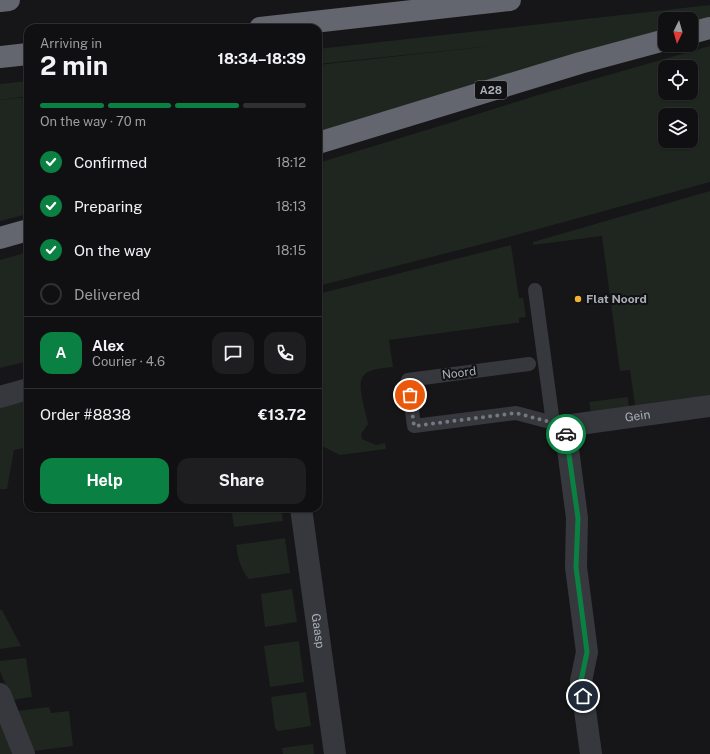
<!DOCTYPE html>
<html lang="en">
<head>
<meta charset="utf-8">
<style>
  body { margin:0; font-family:"Public Sans",sans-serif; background:#1e1e20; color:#f1f3f6; height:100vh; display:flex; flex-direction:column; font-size:15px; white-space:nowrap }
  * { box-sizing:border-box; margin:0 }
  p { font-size:13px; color:#9c9d9f }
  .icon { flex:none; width:22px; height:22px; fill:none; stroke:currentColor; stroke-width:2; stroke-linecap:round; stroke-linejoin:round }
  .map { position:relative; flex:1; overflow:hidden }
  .panel { position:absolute; left:24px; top:24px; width:298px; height:488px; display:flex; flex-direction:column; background:#101012; border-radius:12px; box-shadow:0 1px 3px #0004,0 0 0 1px #303032 }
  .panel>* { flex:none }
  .needle { width:26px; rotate:185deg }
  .controls { position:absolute; left:658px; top:12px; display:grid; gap:8px }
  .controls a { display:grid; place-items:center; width:40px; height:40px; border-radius:8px; background:#101012; box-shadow:0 1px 3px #0004,0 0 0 1px #303032; font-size:20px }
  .pin { position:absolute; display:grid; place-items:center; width:34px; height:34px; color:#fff; margin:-17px; border:2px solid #fff; border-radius:50%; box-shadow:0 1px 4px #0007 }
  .courier { position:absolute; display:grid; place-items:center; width:40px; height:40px; margin:-20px; border:3px solid #0b8043; border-radius:50%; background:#fff; color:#222; box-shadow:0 1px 5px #0007 }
  .summary em { font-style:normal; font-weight:700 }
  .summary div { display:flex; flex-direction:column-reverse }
  .summary { display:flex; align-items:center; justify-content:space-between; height:68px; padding:0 16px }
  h1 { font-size:26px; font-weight:700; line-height:30px }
  .bar { display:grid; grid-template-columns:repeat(4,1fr); gap:6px 4px; align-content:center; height:48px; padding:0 16px }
  .bar i { height:5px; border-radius:3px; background:#303032 }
  .bar .current { background:#0b8043 }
  .bar p { grid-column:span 4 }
  .line { display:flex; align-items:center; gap:10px; padding:0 16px; border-top:1px solid #303032 }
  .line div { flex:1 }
  .round { display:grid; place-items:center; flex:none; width:42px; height:42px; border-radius:12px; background:#1e1e20 }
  ol { padding:0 16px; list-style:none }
  li { display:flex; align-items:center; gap:12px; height:44px }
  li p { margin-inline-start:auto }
  li .icon { padding:4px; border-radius:50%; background:#0b8043; color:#fff; stroke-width:4 }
  li:last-child { color:#9c9d9f }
  li i { width:22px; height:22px; border:2px solid #303032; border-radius:50% }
  .cta { display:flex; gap:8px; margin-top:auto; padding:8px 16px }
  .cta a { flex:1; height:46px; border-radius:12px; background:#0b8043; color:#fff; font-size:16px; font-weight:700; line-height:46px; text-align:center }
  .cta a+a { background:#1e1e20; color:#f1f3f6 }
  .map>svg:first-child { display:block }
  .green { fill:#1e261f; fill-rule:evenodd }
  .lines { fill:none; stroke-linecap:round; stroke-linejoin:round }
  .service { stroke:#37383d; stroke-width:14 }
  .minor { stroke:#37383d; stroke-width:22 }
  .motorway { stroke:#63666e; stroke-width:22 }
  .done { stroke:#757880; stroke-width:4; stroke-dasharray:0 7.2 }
  .route { stroke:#0b8043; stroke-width:5 }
  .poi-dot { fill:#f2b134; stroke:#111113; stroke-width:1.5 }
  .labels { text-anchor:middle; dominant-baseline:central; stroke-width:4; stroke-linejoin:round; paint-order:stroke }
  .shield { fill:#111113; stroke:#7b7e86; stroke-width:1 }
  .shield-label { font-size:11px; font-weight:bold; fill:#a8adb8 }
  .poi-label { font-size:12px; font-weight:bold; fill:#a8adb8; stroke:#111113; text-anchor:start }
  .street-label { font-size:12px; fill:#a8adb8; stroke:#111113 }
</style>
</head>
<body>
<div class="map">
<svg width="710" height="754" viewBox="0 0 710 754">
  <rect width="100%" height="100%" fill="#161618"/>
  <g class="green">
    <path d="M 710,5 L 710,19 L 691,24 L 691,19 L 665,19 L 665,31 L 318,135 L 318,65 L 500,45 L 318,64 L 318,49 Z"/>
    <path d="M 710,46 L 710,182 L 498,240 L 318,286 L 318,163 L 443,125 L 538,95 ZM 665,67 L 691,67 L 691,93 L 665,93 ZM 665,115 L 691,115 L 691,141 L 665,141 Z"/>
    <path d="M 28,81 L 28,96 L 0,100 L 0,84 Z"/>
    <path d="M 28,97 L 28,214 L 0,221 L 0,100 Z"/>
    <path d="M 710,191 L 710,395 L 635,405 L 630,370 L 620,371 L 602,236 L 533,245 L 533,242 Z"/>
    <path d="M 511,245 L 519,298 L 523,298 L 526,317 L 519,318 L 519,323 L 516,323 L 389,340 L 393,367 C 385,368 375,368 368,372 C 364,374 362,377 361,381 C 359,392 366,413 368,424 L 361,434 L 362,439 L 376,445 L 385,443 L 386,449 L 340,455 L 318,444 L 318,294 Z"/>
    <path d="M 28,252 L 28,361 L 0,368 L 0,260 Z"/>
    <path d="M 628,397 L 629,409 L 591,413 L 589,402 Z"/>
    <path d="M 28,398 L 28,447 L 14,450 L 7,489 L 0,489 L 0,406 Z"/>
    <path d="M 231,508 L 281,508 L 283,521 L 234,527 Z"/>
    <path d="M 285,538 L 290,573 L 249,579 C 240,569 238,557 236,545 Z"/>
    <path d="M 292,589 L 297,622 L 265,627 L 261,594 Z"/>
    <path d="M 0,610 L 2,610 L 21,646 L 0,649 Z"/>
    <path d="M 299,641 L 304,682 L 270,687 L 264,646 Z"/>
    <path d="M 26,658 L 32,697 L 12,700 L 0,671 L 0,661 Z"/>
    <path d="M 306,692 L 311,726 L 278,731 L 275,728 L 271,697 Z"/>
    <path d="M 49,707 L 51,713 L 69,711 L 73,746 L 33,751 L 17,711 Z"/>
    <path d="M 0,717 L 15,754 L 0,754 Z"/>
    <path d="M 313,744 L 314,754 L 283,754 L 282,748 Z"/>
  </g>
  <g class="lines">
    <g class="service">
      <path d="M 535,290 L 553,423"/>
      <path d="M 529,364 L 408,380 L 414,426 L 516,413 L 565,426"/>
    </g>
    <g class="minor">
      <path d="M 0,397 L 28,389"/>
      <path id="s1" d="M 301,508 L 335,754"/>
      <path d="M 0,694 L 24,754"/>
      <path id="s2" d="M 591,754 L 581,681 L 587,652 L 576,567 L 577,518 L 565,426 L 710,406"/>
    </g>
    <g class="motorway">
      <path d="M 0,1 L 9,0"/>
      <path d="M 260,28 L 510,0"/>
      <path d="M 691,33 L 710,28"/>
      <path d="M 0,57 L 28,54"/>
      <path d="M 318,143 L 580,63 L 665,40"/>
      <path d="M 0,238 L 28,230"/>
    </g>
  </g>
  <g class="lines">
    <path class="done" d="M 410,395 L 414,426 L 516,413 L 565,426 L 566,434"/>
    <path class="route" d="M 566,434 L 578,518 L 576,567 L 587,652 L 581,681 L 583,696"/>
  </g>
  <circle class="poi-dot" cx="578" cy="299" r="4"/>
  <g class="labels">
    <rect class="shield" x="475" y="81" width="32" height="18" rx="3"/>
    <g class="shield-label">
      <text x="491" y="90">A28</text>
    </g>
    <g class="poi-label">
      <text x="586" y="299">Flat Noord</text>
    </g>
    <g class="street-label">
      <text transform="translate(459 373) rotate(-7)">Noord</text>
      <text stroke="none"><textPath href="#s2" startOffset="404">Gein</textPath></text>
      <text stroke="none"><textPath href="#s1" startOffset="124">Gaasp</textPath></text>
    </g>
  </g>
</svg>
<div class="controls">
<a><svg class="needle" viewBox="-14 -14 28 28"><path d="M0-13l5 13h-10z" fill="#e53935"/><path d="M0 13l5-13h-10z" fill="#9c9d9f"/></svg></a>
<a><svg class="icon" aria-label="locate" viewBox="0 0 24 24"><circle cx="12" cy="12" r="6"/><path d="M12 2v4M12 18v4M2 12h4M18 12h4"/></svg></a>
<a><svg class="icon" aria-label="layers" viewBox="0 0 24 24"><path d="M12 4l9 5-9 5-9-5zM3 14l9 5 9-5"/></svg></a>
</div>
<div class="pin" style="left:410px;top:395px;background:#ea580c"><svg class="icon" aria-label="bag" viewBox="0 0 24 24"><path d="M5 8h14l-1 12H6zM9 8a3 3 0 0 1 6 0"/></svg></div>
<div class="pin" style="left:583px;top:696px;background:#1f2937"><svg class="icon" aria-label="home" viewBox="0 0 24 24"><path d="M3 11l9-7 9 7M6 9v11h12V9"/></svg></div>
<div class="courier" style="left:566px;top:434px"><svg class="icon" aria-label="car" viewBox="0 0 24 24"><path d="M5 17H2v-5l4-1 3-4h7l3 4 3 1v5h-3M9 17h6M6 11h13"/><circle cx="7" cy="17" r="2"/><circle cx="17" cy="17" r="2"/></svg></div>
<section class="panel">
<div class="summary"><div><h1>2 min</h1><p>Arriving in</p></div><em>18:34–18:39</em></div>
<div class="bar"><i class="current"></i><i class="current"></i><i class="current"></i><i></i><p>On the way · 70 m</p></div>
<ol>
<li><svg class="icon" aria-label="check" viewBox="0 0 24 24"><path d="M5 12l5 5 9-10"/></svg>Confirmed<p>18:12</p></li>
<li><svg class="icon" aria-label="check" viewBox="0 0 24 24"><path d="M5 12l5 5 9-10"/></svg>Preparing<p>18:13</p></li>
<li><svg class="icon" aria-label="check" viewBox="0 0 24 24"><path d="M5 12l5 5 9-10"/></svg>On the way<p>18:15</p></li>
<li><i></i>Delivered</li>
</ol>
<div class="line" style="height:72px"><b class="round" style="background:#0b8043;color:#fff">A</b><div><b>Alex</b><p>Courier · 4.6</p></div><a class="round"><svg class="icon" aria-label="chat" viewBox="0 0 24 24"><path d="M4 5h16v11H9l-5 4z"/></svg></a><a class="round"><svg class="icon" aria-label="phone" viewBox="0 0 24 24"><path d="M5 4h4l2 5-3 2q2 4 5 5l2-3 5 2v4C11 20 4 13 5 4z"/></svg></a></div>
<div class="line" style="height:52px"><div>Order #8838</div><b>€13.72</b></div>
<div class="cta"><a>Help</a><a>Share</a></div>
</section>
</div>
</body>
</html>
